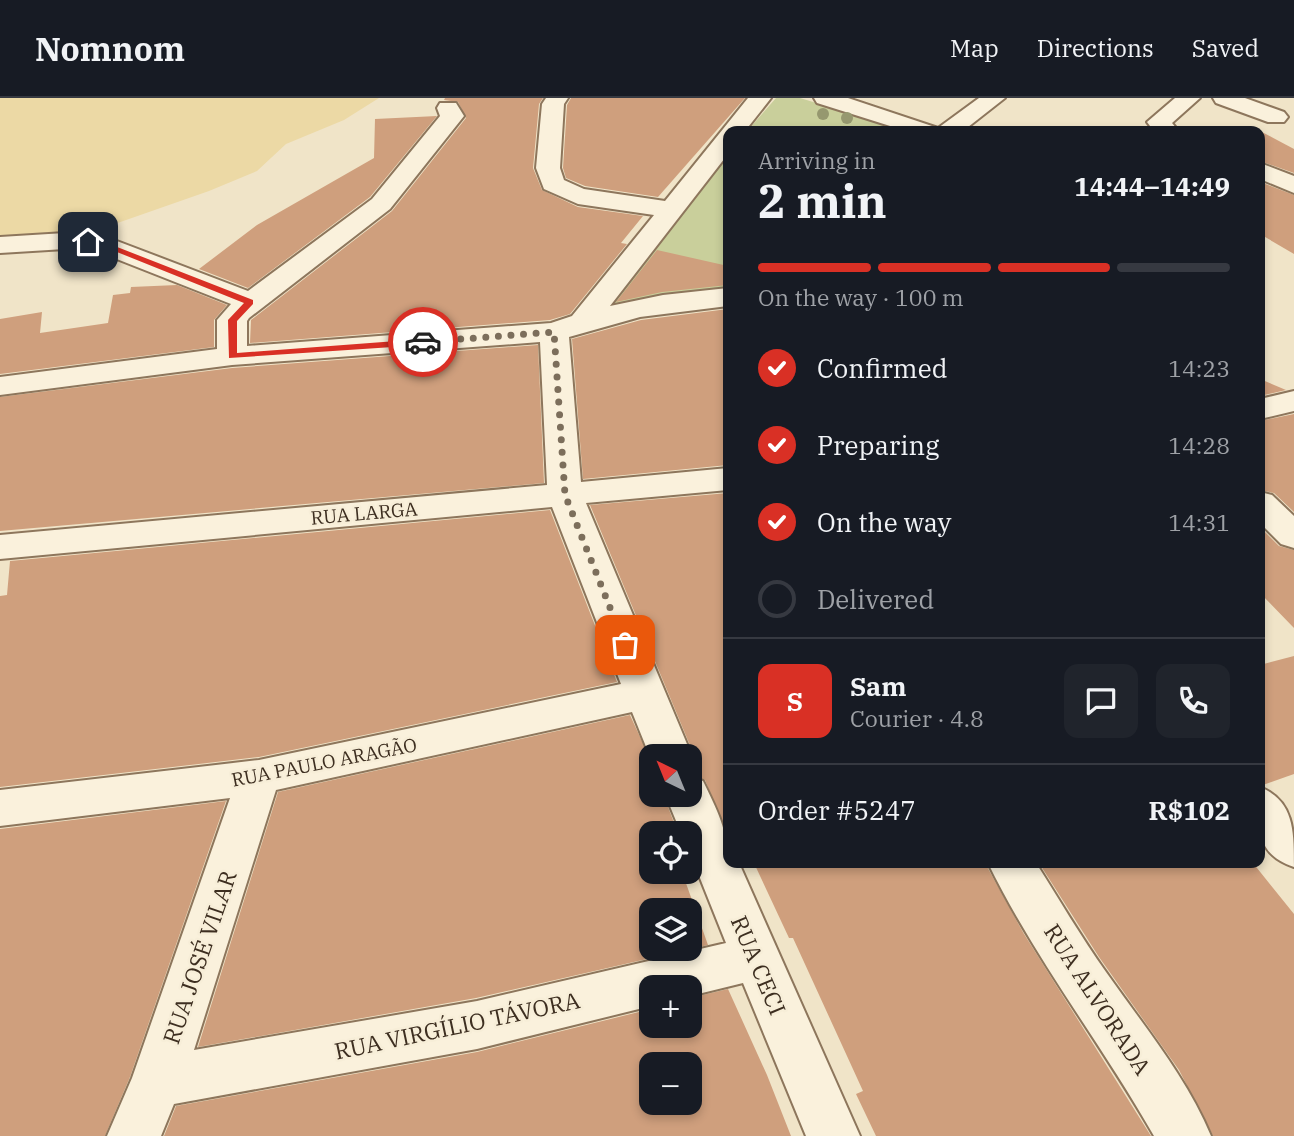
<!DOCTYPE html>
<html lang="en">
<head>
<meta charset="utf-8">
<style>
  body { margin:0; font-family:"IBM Plex Serif",serif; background:#20242c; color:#f1f3f6; height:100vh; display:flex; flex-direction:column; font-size:26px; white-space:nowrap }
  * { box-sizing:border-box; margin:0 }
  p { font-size:23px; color:#9ea1a6 }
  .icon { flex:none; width:38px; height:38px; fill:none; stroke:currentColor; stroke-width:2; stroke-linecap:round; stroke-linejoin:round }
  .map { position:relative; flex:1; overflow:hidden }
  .panel { position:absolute; left:723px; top:28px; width:542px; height:742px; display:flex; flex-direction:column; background:#171b24; border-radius:14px; box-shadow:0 4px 10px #0003 }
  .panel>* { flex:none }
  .needle { width:46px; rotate:317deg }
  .fabs { position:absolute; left:639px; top:646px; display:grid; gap:14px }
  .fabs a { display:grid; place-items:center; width:63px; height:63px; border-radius:14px; background:#171b24; box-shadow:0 4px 10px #0003; font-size:35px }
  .pin { position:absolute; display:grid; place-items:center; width:60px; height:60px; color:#fff; margin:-30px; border-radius:14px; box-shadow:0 4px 10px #0006 }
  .courier { position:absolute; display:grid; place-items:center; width:70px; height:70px; margin:-35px; border:5px solid #d93025; border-radius:50%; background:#fff; color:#222; box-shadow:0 2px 9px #0007 }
  .overview em { font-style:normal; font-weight:700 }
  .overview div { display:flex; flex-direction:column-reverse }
  .overview { display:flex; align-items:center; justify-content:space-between; height:119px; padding:0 35px }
  h1 { font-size:46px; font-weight:700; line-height:52px }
  .bar { display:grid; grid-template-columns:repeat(4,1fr); gap:10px 7px; align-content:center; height:84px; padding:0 35px }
  .bar i { height:9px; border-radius:5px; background:#363941 }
  .bar .active { background:#d93025 }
  .bar p { grid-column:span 4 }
  .line { display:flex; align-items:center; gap:18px; padding:0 35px; border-top:2px solid #363941 }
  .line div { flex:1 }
  .round { display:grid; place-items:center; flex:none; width:74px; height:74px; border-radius:14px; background:#20242c }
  ol { padding:0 35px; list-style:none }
  li { display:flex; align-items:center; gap:21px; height:77px }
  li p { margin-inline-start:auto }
  li .icon { padding:7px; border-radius:50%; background:#d93025; color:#fff; stroke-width:4 }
  li:last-child { color:#9ea1a6 }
  li i { width:38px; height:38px; border:4px solid #363941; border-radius:50% }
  header { display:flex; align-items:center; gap:42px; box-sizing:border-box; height:98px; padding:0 35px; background:#171b24; border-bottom:2px solid #363941 }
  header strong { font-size:33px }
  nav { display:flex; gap:38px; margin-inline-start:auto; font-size:24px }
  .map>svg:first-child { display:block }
  .green { fill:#c9cf9b }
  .sand { fill:#ecd9a5 }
  .building { fill:#cf9f7d; fill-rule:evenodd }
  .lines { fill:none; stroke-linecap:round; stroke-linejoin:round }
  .minor-casing { stroke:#8d765c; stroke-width:4 }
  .minor { fill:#faf1dc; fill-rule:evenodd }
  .tree { fill:#96986f }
  .route { fill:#d93025 }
  .done { stroke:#7c6e5b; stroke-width:7; stroke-dasharray:0 12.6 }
  .labels { text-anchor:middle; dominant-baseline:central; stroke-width:5; stroke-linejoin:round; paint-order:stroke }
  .street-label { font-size:19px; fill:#3d2e20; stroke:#f7eed8 }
  .near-street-label { font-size:23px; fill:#3d2e20; stroke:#f7eed8 }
</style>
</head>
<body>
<header>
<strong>Nomnom</strong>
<nav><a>Map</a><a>Directions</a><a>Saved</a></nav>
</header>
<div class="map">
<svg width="1294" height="1038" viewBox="0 0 1294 1038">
  <rect width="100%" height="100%" fill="#f0e4c8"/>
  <g class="green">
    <path d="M 776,0 L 800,0 L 908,33 L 747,33 Z"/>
    <path d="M 728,55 L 728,194 L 620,208 L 608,203 Z"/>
  </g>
  <path class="sand" d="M 0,0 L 379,0 L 344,22 L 286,46 L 257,73 L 209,93 L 109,128 L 51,142 L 0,148 Z"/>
  <g class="building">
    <path d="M 445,0 L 543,0 L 539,6 L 533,70 L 542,92 L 578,109 L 643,118 L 621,145 L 627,146 L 570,216 L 550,222 L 250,245 L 251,222 L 392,113 L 466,20 L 458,4 L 444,2 Z"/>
    <path d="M 571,0 L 745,0 L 658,99 L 585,88 L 566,80 L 563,70 L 567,7 Z"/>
    <path d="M 437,18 L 370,99 L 248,190 L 199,171 L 257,127 L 374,60 L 375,21 Z"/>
    <path d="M 1260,33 L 1294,51 L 1294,75 L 1260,63 Z"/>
    <path d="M 1260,84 L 1294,97 L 1294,156 L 1260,136 Z"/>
    <path d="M 657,152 L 728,168 L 728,187 L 662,194 L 616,204 Z"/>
    <path d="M 177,187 L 227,207 L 214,222 L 214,249 L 0,276 L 0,221 L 42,214 L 40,235 L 108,225 L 113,197 L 130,195 L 131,189 Z"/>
    <path d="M 728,211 L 728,367 L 583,381 L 572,241 L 641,222 Z"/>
    <path d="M 538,247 L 544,385 L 0,433 L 0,299 L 232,270 Z"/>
    <path d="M 1260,281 L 1286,292 L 1260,298 Z"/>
    <path d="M 1294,316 L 1294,414 L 1274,395 L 1260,392 L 1260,323 Z"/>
    <path d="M 728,395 L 728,739 L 705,682 L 690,677 L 690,666 L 694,657 L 590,407 Z"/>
    <path d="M 550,412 L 617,584 L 259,659 L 0,689 L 0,498 L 7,497 L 10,463 Z"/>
    <path d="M 1260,429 L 1279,448 L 1294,452 L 1294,530 L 1260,495 Z"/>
    <path d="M 1294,558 L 1294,676 L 1263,687 L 1260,686 L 1260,567 Z"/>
    <path d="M 630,617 L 651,663 L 651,696 L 663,696 L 678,735 L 651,735 L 651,774 L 682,774 L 708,847 L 476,900 L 198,949 L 278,694 ZM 651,812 L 690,812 L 690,850 L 651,850 Z"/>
    <path d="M 226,703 L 130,979 L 105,1038 L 0,1038 L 0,731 Z"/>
    <path d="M 754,765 L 985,765 L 1024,836 L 1151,1038 L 876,1038 L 856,996 L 863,993 L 793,840 L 789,840 Z"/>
    <path d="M 1039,765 L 1253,765 L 1294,816 L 1294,1038 L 1213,1038 L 1179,972 L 1099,859 Z"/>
    <path d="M 728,891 L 767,977 L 791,1038 L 164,1038 L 176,1008 L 477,954 L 651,911 L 651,928 L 690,928 L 690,900 ZM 651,966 L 690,966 L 690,1004 L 651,1004 Z"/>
  </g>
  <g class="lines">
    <g class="minor-casing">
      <g id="minor">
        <path d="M 546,0 L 568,0 L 564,6 L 560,70 L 564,82 L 584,91 L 665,103 L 748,0 L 771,0 L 745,33 L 728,33 L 728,56 L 610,208 L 663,197 L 728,190 L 728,208 L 640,219 L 569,239 L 581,384 L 728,370 L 728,392 L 586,405 L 692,658 L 690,663 L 690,658 L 651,658 L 651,661 L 632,614 L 276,692 L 194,952 L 477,903 L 726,845 L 690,755 L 690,735 L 681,735 L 665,696 L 690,696 L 690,679 L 703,683 C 717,712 728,732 728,765 L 739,765 L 860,1038 L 806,1038 L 743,885 L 690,898 L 690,889 L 651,889 L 651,908 L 477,951 L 174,1006 L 161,1038 L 107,1038 L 132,980 L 230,700 L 0,728 L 0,692 L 259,662 L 621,586 L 552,409 L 0,461 L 0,437 L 547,387 L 540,244 L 232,267 L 0,297 L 0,279 L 217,251 L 217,222 L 231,206 L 104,156 L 65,151 L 0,155 L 0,139 L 65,135 L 109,140 L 248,193 L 372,101 L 440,18 L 437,10 L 440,5 L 456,5 L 464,18 L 390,111 L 249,220 L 247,223 L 247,248 L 551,225 L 572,218 L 654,117 L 578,106 L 544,91 L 536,70 L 542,6 Z"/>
        <path d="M 814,0 L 848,0 L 938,30 L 979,0 L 1005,0 L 963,33 L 906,33 L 817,5 Z"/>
        <path d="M 1175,0 L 1200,0 L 1172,25 L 1177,31 L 1175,33 L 1147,33 L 1150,28 L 1147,24 Z"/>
        <path d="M 1213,0 L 1245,0 L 1284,14 L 1288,19 L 1284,24 L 1268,24 L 1216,5 Z"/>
        <path d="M 1260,65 L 1294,78 L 1294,95 L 1260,81 Z"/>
        <path d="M 1294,293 L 1294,313 L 1260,321 L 1260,301 Z"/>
        <path d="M 1260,394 L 1272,397 L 1294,418 L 1294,450 L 1281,446 L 1260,425 Z"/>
        <path d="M 1260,689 C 1294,703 1294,732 1294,769 C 1252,755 1260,726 1260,689 Z"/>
        <path d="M 988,765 L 1036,765 C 1059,801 1081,839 1106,874 C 1143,927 1186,978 1211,1038 L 1154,1038 C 1101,945 1035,861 988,765 Z"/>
      </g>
    </g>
    <use href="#minor" class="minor"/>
  </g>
  <g class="tree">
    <circle cx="823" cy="16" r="6"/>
    <circle cx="847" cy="20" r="6"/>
  </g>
  <path class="route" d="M 88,141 L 112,147 L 253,202 L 253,206 L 237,223 L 237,255 L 423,241 L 427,244 L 423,247 L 229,260 L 228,222 L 244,205 L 107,150 L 85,146 Z"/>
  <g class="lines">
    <path class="done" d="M 423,244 L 554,234 L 565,397 L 625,547"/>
  </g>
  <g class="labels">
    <g class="street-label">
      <text transform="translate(364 415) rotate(-5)">RUA LARGA</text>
      <text transform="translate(324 664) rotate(-11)">RUA PAULO ARAGÃO</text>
    </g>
    <g class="near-street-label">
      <text transform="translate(199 859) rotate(-71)">RUA JOSÉ VILAR</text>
      <text transform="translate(759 867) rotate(67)">RUA CECI</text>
      <text transform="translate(1098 901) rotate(57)">RUA ALVORADA</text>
      <text transform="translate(457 927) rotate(-12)">RUA VIRGÍLIO TÁVORA</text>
    </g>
  </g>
</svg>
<div class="fabs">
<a><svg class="needle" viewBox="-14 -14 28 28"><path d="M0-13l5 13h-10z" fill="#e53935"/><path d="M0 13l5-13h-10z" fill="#9ea1a6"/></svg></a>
<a><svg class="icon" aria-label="locate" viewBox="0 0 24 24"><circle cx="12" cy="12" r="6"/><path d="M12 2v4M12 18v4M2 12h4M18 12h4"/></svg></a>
<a><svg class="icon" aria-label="layers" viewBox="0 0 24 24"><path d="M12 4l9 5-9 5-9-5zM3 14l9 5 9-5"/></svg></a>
<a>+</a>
<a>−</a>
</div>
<div class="pin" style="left:625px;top:547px;background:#ea580c"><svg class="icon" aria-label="bag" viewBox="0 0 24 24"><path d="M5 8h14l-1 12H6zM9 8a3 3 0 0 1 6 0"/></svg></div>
<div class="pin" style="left:88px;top:144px;background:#1f2937"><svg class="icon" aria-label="home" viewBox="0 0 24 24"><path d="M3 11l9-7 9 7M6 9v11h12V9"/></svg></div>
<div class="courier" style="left:423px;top:244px"><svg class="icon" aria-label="car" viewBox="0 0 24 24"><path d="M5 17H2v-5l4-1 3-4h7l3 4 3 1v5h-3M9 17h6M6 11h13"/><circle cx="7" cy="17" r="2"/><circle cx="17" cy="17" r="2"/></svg></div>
<section class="panel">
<div class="overview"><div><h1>2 min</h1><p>Arriving in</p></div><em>14:44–14:49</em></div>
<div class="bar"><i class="active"></i><i class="active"></i><i class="active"></i><i></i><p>On the way · 100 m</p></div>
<ol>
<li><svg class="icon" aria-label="check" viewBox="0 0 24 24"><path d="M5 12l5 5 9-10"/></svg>Confirmed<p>14:23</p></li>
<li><svg class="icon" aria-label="check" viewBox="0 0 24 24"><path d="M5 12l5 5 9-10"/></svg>Preparing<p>14:28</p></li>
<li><svg class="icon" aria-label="check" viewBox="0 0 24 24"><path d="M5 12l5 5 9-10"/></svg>On the way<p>14:31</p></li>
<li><i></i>Delivered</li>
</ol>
<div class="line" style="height:126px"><b class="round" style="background:#d93025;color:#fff">S</b><div><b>Sam</b><p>Courier · 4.8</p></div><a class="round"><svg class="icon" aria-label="chat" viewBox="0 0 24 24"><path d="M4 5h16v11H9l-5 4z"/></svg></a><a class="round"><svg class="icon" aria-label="phone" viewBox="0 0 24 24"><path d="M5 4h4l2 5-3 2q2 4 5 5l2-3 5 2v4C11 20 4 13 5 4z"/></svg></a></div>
<div class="line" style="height:91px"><div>Order #5247</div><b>R$102</b></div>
</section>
</div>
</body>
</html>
